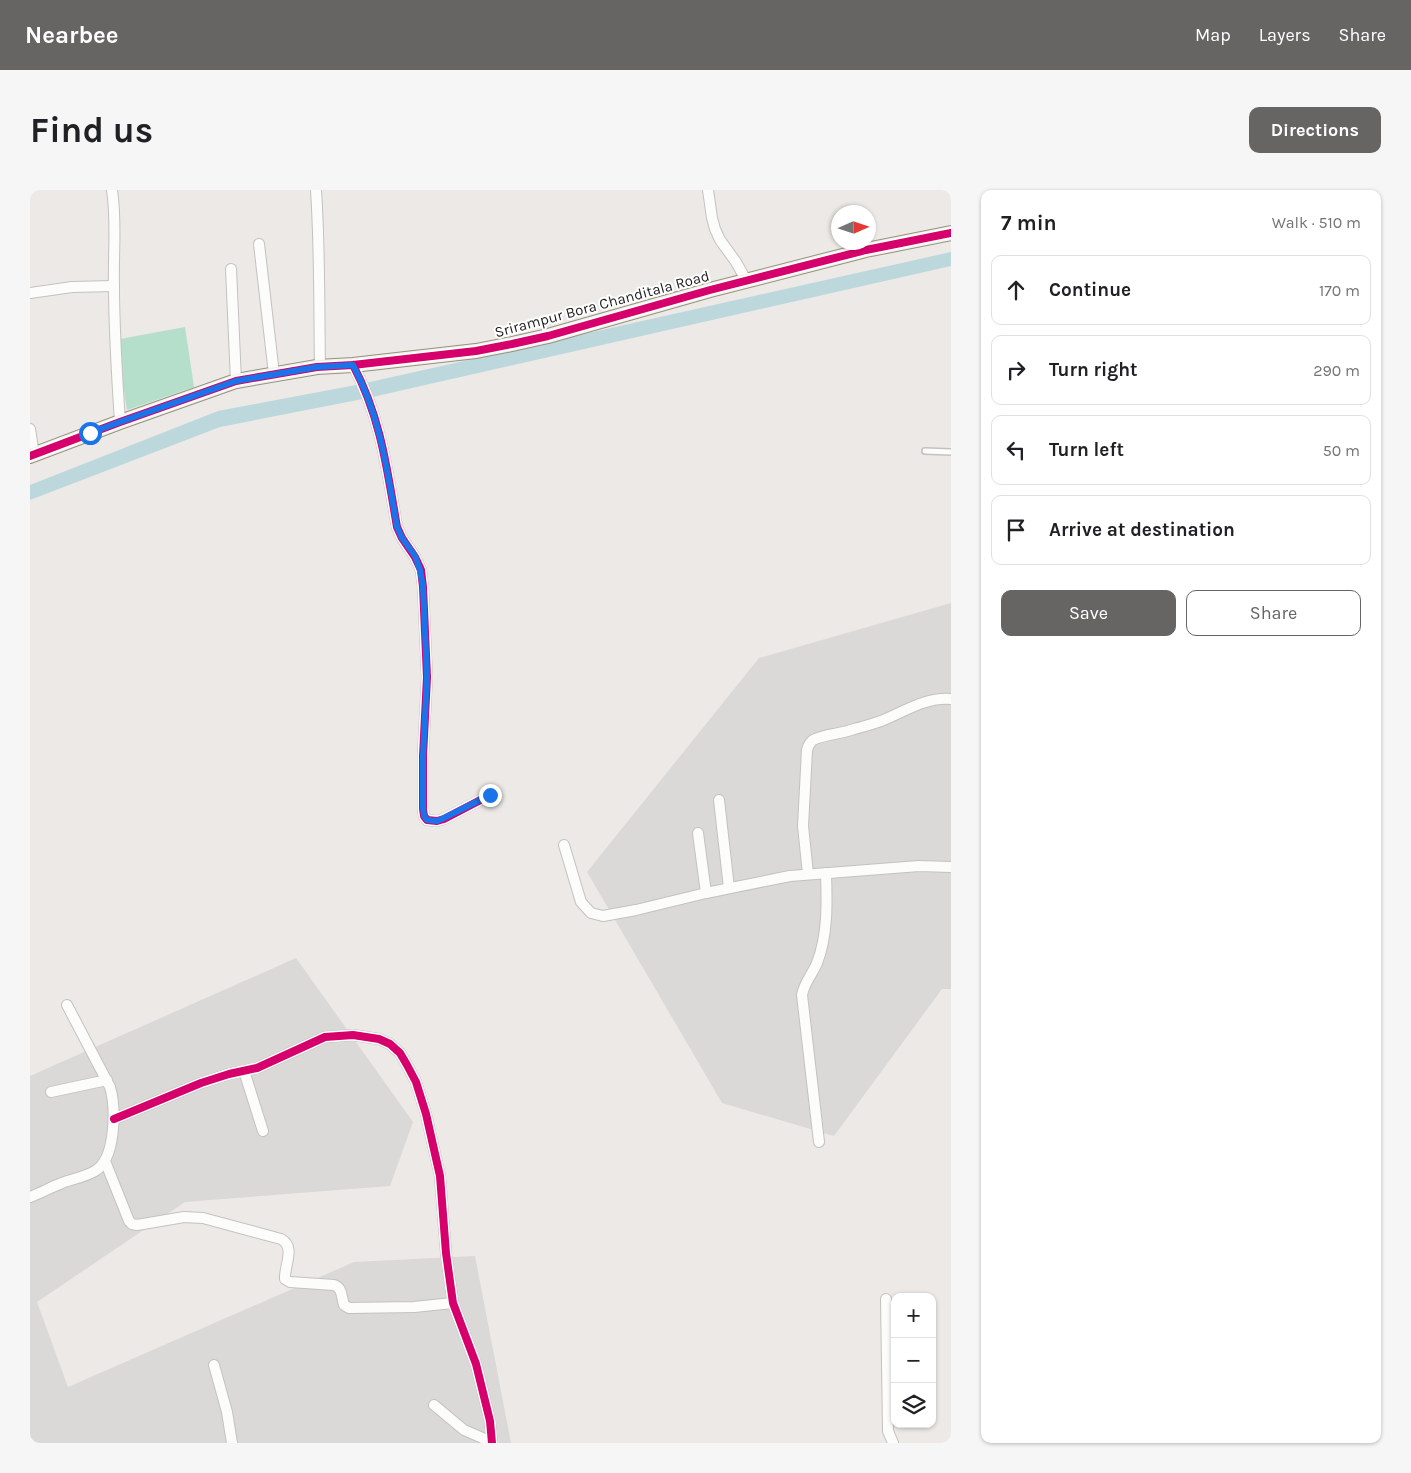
<!DOCTYPE html>
<html lang="en">
<head>
<meta charset="utf-8">
<style>
	body { margin:0; font-family:Karla,sans-serif; background:#f6f6f6; color:#202124 }
	.controls { position:absolute; right:15px; bottom:15px; display:grid; overflow:hidden; border-radius:10px; box-shadow:0 1px 4px #0004 }
	.controls button { width:45px; height:45px; display:grid; place-items:center; padding:0; border:0; border-bottom:1px solid #e0e0e0; background:#fff; color:#202124; font:25px sans-serif }
	.compass { position:absolute; left:801px; top:15px; width:45px; height:45px; border-radius:50%; background:#fff; box-shadow:0 1px 4px #0004; rotate:87deg }
	.stop { position:absolute; width:15px; height:15px; margin:-11px; border:4px solid #1a73e8; border-radius:50%; background:#fff }
	.stop.end { background:#1a73e8; border-color:#fff; box-shadow:0 1px 5px #0008 }
	.list { margin:0; padding:0; list-style:none }
	h2 { display:flex; justify-content:space-between; align-items:center; height:65px; margin:0; padding:0 20px; font-size:21px }
	h2 small { font-size:16px; font-weight:400; color:#757577 }
	.list li { display:grid; grid-template-columns:32px 1fr auto; gap:15px; align-items:center; box-sizing:border-box; height:70px; margin:0 10px 10px; padding:0 10px; border:1px solid #e0e0e0; border-radius:10px }
	.list b { display:block; font-size:19px; white-space:nowrap }
	.list em { font-size:16px; font-style:normal; color:#757577 }
	.actions { display:flex; gap:10px; padding:15px 20px }
	.actions a { flex:1; padding:11px 0; border:1px solid #666564; border-radius:10px; text-align:center; font-size:18px; color:#666564 }
	.actions .main { background:#666564; color:#fff }
	.icon { flex:none; width:28px; height:28px; fill:none; stroke:currentColor; stroke-width:2; stroke-linecap:round; stroke-linejoin:round }
	.map { position:relative; flex:none; width:921px; height:1253px; overflow:hidden; border-radius:10px }
	header { display:flex; align-items:center; gap:30px; box-sizing:border-box; height:70px; padding:0 25px; background:#666564; color:#fff }
	header strong { font-size:24px }
	nav { display:flex; gap:28px; margin-inline-start:auto; font-size:18px }
	.intro { display:flex; align-items:center; justify-content:space-between; box-sizing:border-box; height:120px; padding:0 30px }
	h1 { margin:0; font-size:35px }
	.button { padding:12px 22px; border-radius:10px; background:#666564; color:#fff; font-size:18px; font-weight:700 }
	main { display:flex; gap:30px; padding:0 30px }
	aside { flex:1; background:#fff; border-radius:10px; box-shadow:0 1px 4px #0004 }
	.map>svg:first-child { display:block }
</style>
</head>
<body>
<header>
<strong>Nearbee</strong>
<nav><a>Map</a><a>Layers</a><a>Share</a></nav>
</header>
<div class="intro"><h1>Find us</h1><a class="button">Directions</a></div>
<main>
<div class="map">
<svg width="921" height="1253" viewBox="0 0 921 1253">
	<rect width="100%" height="100%" fill="#ece9e6"/>
	<!-- residential -->
	<g fill="#dbd9d8">
		<path d="M921,413V799H912L804,946L692,913L557,682L729,468Z"/>
		<path d="M266,768L383,932L360,996L155,1012L7,1112L38,1197L324,1072L445,1066L481,1253H0V886Z"/>
	</g>
	<!-- pitch -->
	<path fill="#b5dfca" d="M155,137L164,197L97,220L92,188L90,149Z"/>
	<!-- water -->
	<path fill="#bcd8dc" d="M921,62V76L338,208L190,237L0,310V295L188,221L331,194Z"/>
	<g fill="none" stroke-linecap="round" stroke-linejoin="round">
		<defs>
			<path id="lane" d="M895,261L921,262"/>
			<g id="street">
				<path d="M82,0C87,32 83,64 84,96C84,141 87,187 90,232"/>
				<path d="M286,0C290,59 289,118 290,177"/>
				<path d="M678,0L682,28L685,39L690,50L706,72L716,90"/>
				<path d="M229,54L244,184"/>
				<path d="M201,79L206,191"/>
				<path d="M0,103L42,97L84,96"/>
				<path d="M323,175C351,228 357,279 367,337L372,348L385,367L391,380L393,397L397,487L393,566V619L394,626L397,630L407,631L414,629L460,605"/>
				<path d="M0,239L4,265"/>
				<path d="M689,610L699,698"/>
				<path d="M668,643L676,703"/>
				<path d="M534,655L551,712L561,723L573,726L606,720L676,703L760,686L889,676L921,677"/>
				<path d="M778,684L773,636L777,560C778,556 779,553 783,550C795,544 811,544 824,539C833,537 842,534 851,531C874,522 895,507 921,509"/>
				<path d="M214,881L233,941"/>
				<path d="M21,902L77,890"/>
				<path d="M84,929L171,893L199,884L227,878L295,847L323,845L349,849L360,854L370,863L377,875L386,892L396,924L410,986L416,1063L423,1113L446,1174L460,1231L462,1253"/>
				<path d="M789,952L772,805C774,793 782,785 787,773C798,745 797,712 796,683"/>
				<path d="M75,971L99,1031L102,1034L107,1035L154,1027L173,1028L251,1049C266,1057 254,1076 255,1089L260,1092L304,1095C313,1098 311,1107 314,1115L319,1118L384,1117L423,1113"/>
				<path d="M0,1007C11,1003 21,997 32,993C42,989 55,987 65,981C86,969 86,918 80,897L37,815"/>
				<path d="M856,1109L858,1241L863,1253"/>
				<path d="M184,1175L197,1222L202,1253"/>
				<path d="M404,1215L434,1240L462,1252"/>
			</g>
			<path id="secondary" d="M0,266L90,232L206,191L287,177L323,175L446,161L482,154L518,146L680,100L836,60L921,43"/>
		</defs>
		<!-- lane casing -->
		<use href="#lane" stroke="#c3c2c1" stroke-width="8"/>
		<!-- street casing -->
		<use href="#street" stroke="#c3c2c1" stroke-width="12"/>
		<!-- secondary casing -->
		<use href="#secondary" stroke="#949380" stroke-width="16"/>
		<!-- lane -->
		<use href="#lane" stroke="#fcfcfb" stroke-width="5"/>
		<!-- street -->
		<use href="#street" stroke="#fcfcfb" stroke-width="10"/>
		<!-- secondary -->
		<use href="#secondary" stroke="#f3f2ea" stroke-width="14"/>
		<defs>
			<g id="cycleway">
				<path d="M323,175C351,228 357,279 367,337L372,348L385,367L391,380L393,397L397,487L393,566V619L394,626L397,630L407,631L414,629L460,605"/>
				<path d="M0,266L90,232L206,191L287,177L323,175L446,161L482,154L518,146L680,100L836,60L921,43"/>
				<path d="M84,929L171,893L199,884L227,878L295,847L323,845L349,849L360,854L370,863L377,875L386,892L396,924L410,986L416,1063L423,1113L446,1174L460,1231L462,1253"/>
			</g>
		</defs>
		<!-- cycleway casing -->
		<use href="#cycleway" stroke="#fff" stroke-width="11"/>
		<!-- cycleway -->
		<use href="#cycleway" stroke="#d6006c" stroke-width="8"/>
	</g>
	<g fill="none" stroke-linecap="round" stroke-linejoin="round">
		<!-- route -->
		<path stroke="#1a73e8" stroke-width="6" d="M60,243L90,232L206,191L287,177L323,175C351,228 357,280 367,337L372,348L385,366L390,380L393,397L397,486L393,566V618L394,626L397,630L407,631L414,628L460,605"/>
	</g>
	<g text-anchor="middle" dominant-baseline="central" stroke-width="4" stroke-linejoin="round" paint-order="stroke">
		<!-- street labels -->
		<g font-size="15" fill="#1e1e1e" stroke="#fff">
			<text transform="translate(572 114) rotate(-15)">Srirampur Bora Chanditala Road</text>
		</g>
	</g>
</svg>
<div class="controls">
<button>+</button>
<button>−</button>
<button><svg class="icon" aria-label="layers" viewBox="0 0 24 24"><path d="M12 4l9 5-9 5-9-5zM3 14l9 5 9-5"/></svg></button>
</div>
<svg class="compass" viewBox="-18 -18 36 36"><path d="M0-13l5 13h-10z" fill="#e53935"/><path d="M0 13l5-13h-10z" fill="#757577"/></svg>
<div class="stop" style="left:60px;top:243px"></div>
<div class="stop end" style="left:460px;top:605px"></div>
</div>
<aside>
<h2>7 min<small>Walk · 510 m</small></h2>
<ul class="list">
<li><svg class="icon" aria-label="ahead" viewBox="0 0 24 24"><path d="M12 20V5M6 11l6-6 6 6"/></svg><div><b>Continue</b></div><em>170 m</em></li>
<li><svg class="icon" aria-label="right" viewBox="0 0 24 24"><path d="M7 20v-9h11M14 6l5 5-5 5"/></svg><div><b>Turn right</b></div><em>290 m</em></li>
<li><svg class="icon" aria-label="left" viewBox="0 0 24 24"><path d="M17 20v-9H6M10 6l-5 5 5 5"/></svg><div><b>Turn left</b></div><em>50 m</em></li>
<li><svg class="icon" aria-label="arrive" viewBox="0 0 24 24"><path d="M6 21V4h12l-3 4 3 4H6"/></svg><div><b>Arrive at destination</b></div></li>
</ul>
<div class="actions"><a class="main">Save</a><a>Share</a></div>
</aside>
</main>
</body>
</html>
